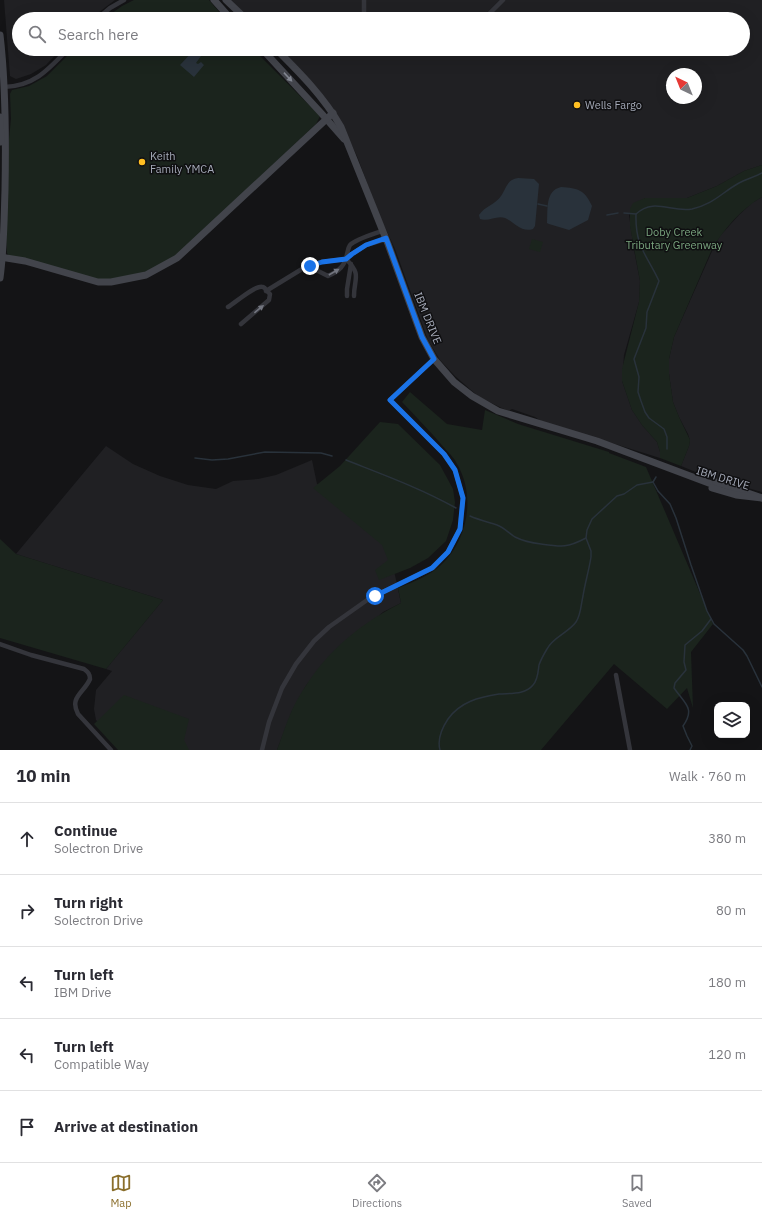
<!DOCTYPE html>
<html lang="en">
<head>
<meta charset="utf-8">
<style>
	body { margin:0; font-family:"IBM Plex Sans",sans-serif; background:#f7f7f7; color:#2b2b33 }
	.controls { position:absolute; right:12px; bottom:12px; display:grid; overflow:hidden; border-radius:8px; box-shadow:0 4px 16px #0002 }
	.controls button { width:36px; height:36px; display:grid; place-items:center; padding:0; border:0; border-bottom:1px solid #e1e1e2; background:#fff; color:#2b2b33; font:20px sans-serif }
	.compass { position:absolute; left:666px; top:68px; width:36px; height:36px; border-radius:50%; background:#fff; box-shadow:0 4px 16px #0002; rotate:317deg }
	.stop { position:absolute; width:12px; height:12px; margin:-9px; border:3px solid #1a73e8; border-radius:50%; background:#fff }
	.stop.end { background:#1a73e8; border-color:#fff; box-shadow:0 1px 4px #0008 }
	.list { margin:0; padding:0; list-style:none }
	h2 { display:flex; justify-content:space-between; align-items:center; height:52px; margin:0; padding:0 16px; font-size:17px }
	h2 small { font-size:13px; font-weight:400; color:#7c7c81 }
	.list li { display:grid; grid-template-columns:26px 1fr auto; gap:12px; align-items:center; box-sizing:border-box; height:72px; padding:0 16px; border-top:1px solid #e1e1e2 }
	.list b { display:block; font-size:15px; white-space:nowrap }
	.list p { margin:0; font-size:13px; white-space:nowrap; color:#7c7c81 }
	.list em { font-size:13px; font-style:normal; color:#7c7c81 }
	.icon { flex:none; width:22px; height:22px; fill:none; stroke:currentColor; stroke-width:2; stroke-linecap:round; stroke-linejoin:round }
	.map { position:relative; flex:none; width:762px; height:750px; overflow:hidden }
	.search { position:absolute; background:#fff; box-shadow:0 4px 16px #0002; left:12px; right:12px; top:12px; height:44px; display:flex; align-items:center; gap:10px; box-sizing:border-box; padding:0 14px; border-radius:22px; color:#7c7c81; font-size:15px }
	.sheet { height:412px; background:#fff }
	nav { display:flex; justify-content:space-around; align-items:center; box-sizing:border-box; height:56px; border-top:1px solid #e1e1e2; background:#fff; font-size:11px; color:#7c7c81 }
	nav a { display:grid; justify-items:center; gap:2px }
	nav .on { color:#8a6e2b }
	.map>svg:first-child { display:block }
</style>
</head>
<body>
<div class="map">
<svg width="762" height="750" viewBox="0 0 762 750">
	<rect width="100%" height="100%" fill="#141416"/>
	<!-- built -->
	<g fill="#202023" fill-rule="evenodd">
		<path d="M4,0H115L90,19H19V49H61L46,65L31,74L16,79L10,76Z"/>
		<path d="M231,0H762V165L744,171L717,186L687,198H645L629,215L634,250L640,281L639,302L624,355L622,381L632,410L642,425L657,442L660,452V458L541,421L535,417L512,409L508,411L479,397L455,376L440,360L428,340L395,249L380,217L357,156L343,127L281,49H743V19H250ZM672,74H696V98H672Z"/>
		<path d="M762,197V492L708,477L681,466L689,446L690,440L688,434L679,417L673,402L669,374V359L674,337L713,249L720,236L739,215L752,203Z"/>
		<path d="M106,446L133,464L160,476L188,485L216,489L233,481L258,479L276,475L312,460L317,484L388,543L401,603L383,612L307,684L292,711L277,750H127L96,720L94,709L96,690L112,671L106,669L163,600L16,554Z"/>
	</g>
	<!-- green -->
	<g fill="#1b241d">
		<path d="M134,0H209L225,19H104L122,6Z"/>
		<path d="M74,49H253L320,116L316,124L177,255L155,269L119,280L96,279L10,257L7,253L6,232L9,139L11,119L10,94L12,90L29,86L47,76Z"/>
		<path d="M762,165V197C741,209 724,229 712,249L674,337L669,359V374L673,402L679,417L690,440L689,446L681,466L660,458V452L657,442L642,425L632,410L622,381V369L639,302L640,281L630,226V209L633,203L645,198H687L717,186L744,171Z"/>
		<path d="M532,239L543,242L540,252L529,249Z"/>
		<path d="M410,392L447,424L482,430L485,410L518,424L609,452V453L646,467L713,624L691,652L693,708L687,688L667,709L614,664L541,750H277C282,737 286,723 292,710C317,660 352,628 401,603L398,588C413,582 429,576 441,565C468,540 476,496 457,464C455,459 450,454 446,450C432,433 417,418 402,402Z"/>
		<path d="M380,422L398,424L440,465L453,489L455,502L453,520L446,541L428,558L410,568L379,580L375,570L388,560L382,545L313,488L340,466Z"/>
		<path d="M0,539L16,554L163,600L106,669L0,638Z"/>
		<path d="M124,695L189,719L184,740L189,750H118L94,724Z"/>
	</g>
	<!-- water -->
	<g fill="#29323b">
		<path d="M194,50L201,56L196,63L198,64L201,62L204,65L194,77L180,65Z"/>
		<path d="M518,178L534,179L539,184L535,226L533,229C521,233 514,222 505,218C497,215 488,222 480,219L479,215C485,206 496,204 501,196C506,189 507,179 518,178Z"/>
		<path d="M561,187C578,188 585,190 592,206L588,220L569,230L549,224L547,223C548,209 545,191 561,187Z"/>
	</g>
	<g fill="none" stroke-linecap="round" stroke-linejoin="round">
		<!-- stream -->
		<g stroke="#29323b" stroke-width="1.5">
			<path d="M538,204L547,206"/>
			<path d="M624,213L636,214"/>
			<path d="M607,215L618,213"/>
			<path d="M667,449V437L664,429L649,418L645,412L641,401L638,392L639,377L634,359L646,328L647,312L659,281C647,255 635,247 636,214C654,197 672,213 692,209C714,204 721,193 739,183C746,179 755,177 762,173"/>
			<path d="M195,458L212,460L228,459L265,452L321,453L332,456"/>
			<path d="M346,460C384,475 420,488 456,508"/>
			<path d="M653,482L658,491L670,504L676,518L691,565L707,611L714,624L743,650L747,656L762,687"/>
			<path d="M653,482L656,477"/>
			<path d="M470,516C479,520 488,522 497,525C503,527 509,533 515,537C523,541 532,543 541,544C562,547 567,548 586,538"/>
			<path d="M440,750C437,739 442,728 448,719C460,702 479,697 499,694C510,693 525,695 533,685C538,680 538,672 539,665C541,659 544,654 547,649C553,637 568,633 576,622C581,615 581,604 583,596C585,583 589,570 591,557V551L586,538L587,530L592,519L617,496L624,494L637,485L653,482"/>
			<path d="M690,750L692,746L687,736L683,726C696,708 684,703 674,688L675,683L686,670L684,662L685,645L702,631L711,619"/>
		</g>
		<!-- street -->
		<g stroke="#34353b" stroke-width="4.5">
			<path d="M97,19L110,8L124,0"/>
			<path d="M364,19V0"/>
			<path d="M484,19L503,0"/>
			<path d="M4,87C34,86 48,70 68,49"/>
			<path d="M346,259C362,275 354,278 354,296"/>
			<path d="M306,267L314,269L328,276C339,271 345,266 347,254C348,251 348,248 350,245C356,239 374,234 382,231"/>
			<path d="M266,291L302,269L321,262L346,259L352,254L366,245L386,239"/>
			<path d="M347,296V289L351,264"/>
			<path d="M228,307C235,303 256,284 263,287C266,288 267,292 270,294L269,300L241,324"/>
			<path d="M0,644L31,655L84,669C88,672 90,674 90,679C84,693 69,697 78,714L111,750"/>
			<path d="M616,675L630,750"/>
			<path d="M262,750L269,722L282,688L296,664L314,641L329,627L370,598L433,568L448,552L460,529L463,498L455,470L444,454L390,400L434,359"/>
		</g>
		<!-- secondary -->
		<g stroke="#42444b" stroke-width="7">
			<path d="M214,0L231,19"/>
			<path d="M226,0L246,19"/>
			<path d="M0,35C6,86 6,138 5,190C4,220 4,249 0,278"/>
			<path d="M262,49L322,114L344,139"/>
			<path d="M276,49C300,73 324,97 341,127L388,244L422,337L434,359L454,382L472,396L498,411L597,441L714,485L718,486L720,484"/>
			<path d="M0,117L1,142"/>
			<path d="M0,257L25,261L98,282H111L146,275L177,258L333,113"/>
			<path d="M716,482L762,498"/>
			<path d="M712,488L736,495L762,498"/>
		</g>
	</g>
	<!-- one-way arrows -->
	<defs><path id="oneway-solid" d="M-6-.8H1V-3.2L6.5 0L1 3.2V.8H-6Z"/></defs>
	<use fill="#828691" href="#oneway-solid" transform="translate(288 77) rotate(47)"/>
	<g fill="#72757f">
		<use href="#oneway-solid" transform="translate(334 272) rotate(-30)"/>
		<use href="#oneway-solid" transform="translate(259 309) rotate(-39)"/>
	</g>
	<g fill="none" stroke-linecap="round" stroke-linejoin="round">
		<!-- route -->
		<path stroke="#1a73e8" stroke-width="5" d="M310,266L322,262L346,259L352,254L366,245L386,238L422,337L434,359L390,400L444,454L455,470L463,498L460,529L448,552L432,568L375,596"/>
	</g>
	<!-- markers -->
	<g fill="#ffbf22" stroke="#0f0f11" stroke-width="1.5">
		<circle cx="577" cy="105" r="4"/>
		<circle cx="142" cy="162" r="4"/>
	</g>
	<g text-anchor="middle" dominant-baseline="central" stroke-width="3" stroke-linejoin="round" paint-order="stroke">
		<!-- poi labels -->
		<g font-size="11" fill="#a4a9b7" stroke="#0f0f11" text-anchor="start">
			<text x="585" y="105">Wells Fargo</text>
			<text x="150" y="156">Keith<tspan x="150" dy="13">Family YMCA</tspan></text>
		</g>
		<!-- park labels -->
		<g font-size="11" fill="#79a47e" stroke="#0f0f11">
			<text x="674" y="232">Doby Creek<tspan x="674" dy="13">Tributary Greenway</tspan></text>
		</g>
		<!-- street labels -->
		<g font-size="11" fill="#a4a9b7" stroke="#0f0f11">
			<text transform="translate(428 318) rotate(68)">IBM DRIVE</text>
			<text transform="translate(723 478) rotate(17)">IBM DRIVE</text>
		</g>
	</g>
</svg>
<div class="controls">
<button><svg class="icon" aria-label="layers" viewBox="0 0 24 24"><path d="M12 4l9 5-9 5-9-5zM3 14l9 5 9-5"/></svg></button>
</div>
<svg class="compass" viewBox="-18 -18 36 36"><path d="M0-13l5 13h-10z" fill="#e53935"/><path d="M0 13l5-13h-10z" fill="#7c7c81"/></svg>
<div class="stop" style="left:375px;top:596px"></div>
<div class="stop end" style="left:310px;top:266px"></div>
<div class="search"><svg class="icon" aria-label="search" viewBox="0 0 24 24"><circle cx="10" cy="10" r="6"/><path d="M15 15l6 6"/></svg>Search here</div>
</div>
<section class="sheet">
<h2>10 min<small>Walk · 760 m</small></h2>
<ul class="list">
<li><svg class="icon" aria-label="ahead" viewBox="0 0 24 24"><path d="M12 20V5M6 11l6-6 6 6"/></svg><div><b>Continue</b><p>Solectron Drive</p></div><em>380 m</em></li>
<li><svg class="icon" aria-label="right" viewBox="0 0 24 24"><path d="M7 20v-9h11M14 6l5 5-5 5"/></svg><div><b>Turn right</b><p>Solectron Drive</p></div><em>80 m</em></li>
<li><svg class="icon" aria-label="left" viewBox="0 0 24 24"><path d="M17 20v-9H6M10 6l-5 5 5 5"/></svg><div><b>Turn left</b><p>IBM Drive</p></div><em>180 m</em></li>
<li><svg class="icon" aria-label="left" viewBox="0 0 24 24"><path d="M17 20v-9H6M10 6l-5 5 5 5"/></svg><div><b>Turn left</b><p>Compatible Way</p></div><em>120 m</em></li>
<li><svg class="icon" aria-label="arrive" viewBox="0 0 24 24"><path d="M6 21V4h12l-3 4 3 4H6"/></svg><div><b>Arrive at destination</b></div></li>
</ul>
</section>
<nav>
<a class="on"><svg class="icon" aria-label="map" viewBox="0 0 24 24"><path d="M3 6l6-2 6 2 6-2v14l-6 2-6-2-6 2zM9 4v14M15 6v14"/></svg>Map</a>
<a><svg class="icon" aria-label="directions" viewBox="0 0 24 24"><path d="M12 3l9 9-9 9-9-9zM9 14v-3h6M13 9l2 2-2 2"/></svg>Directions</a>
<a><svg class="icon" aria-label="saved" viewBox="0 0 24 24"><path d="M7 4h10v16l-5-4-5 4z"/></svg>Saved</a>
</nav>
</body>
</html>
